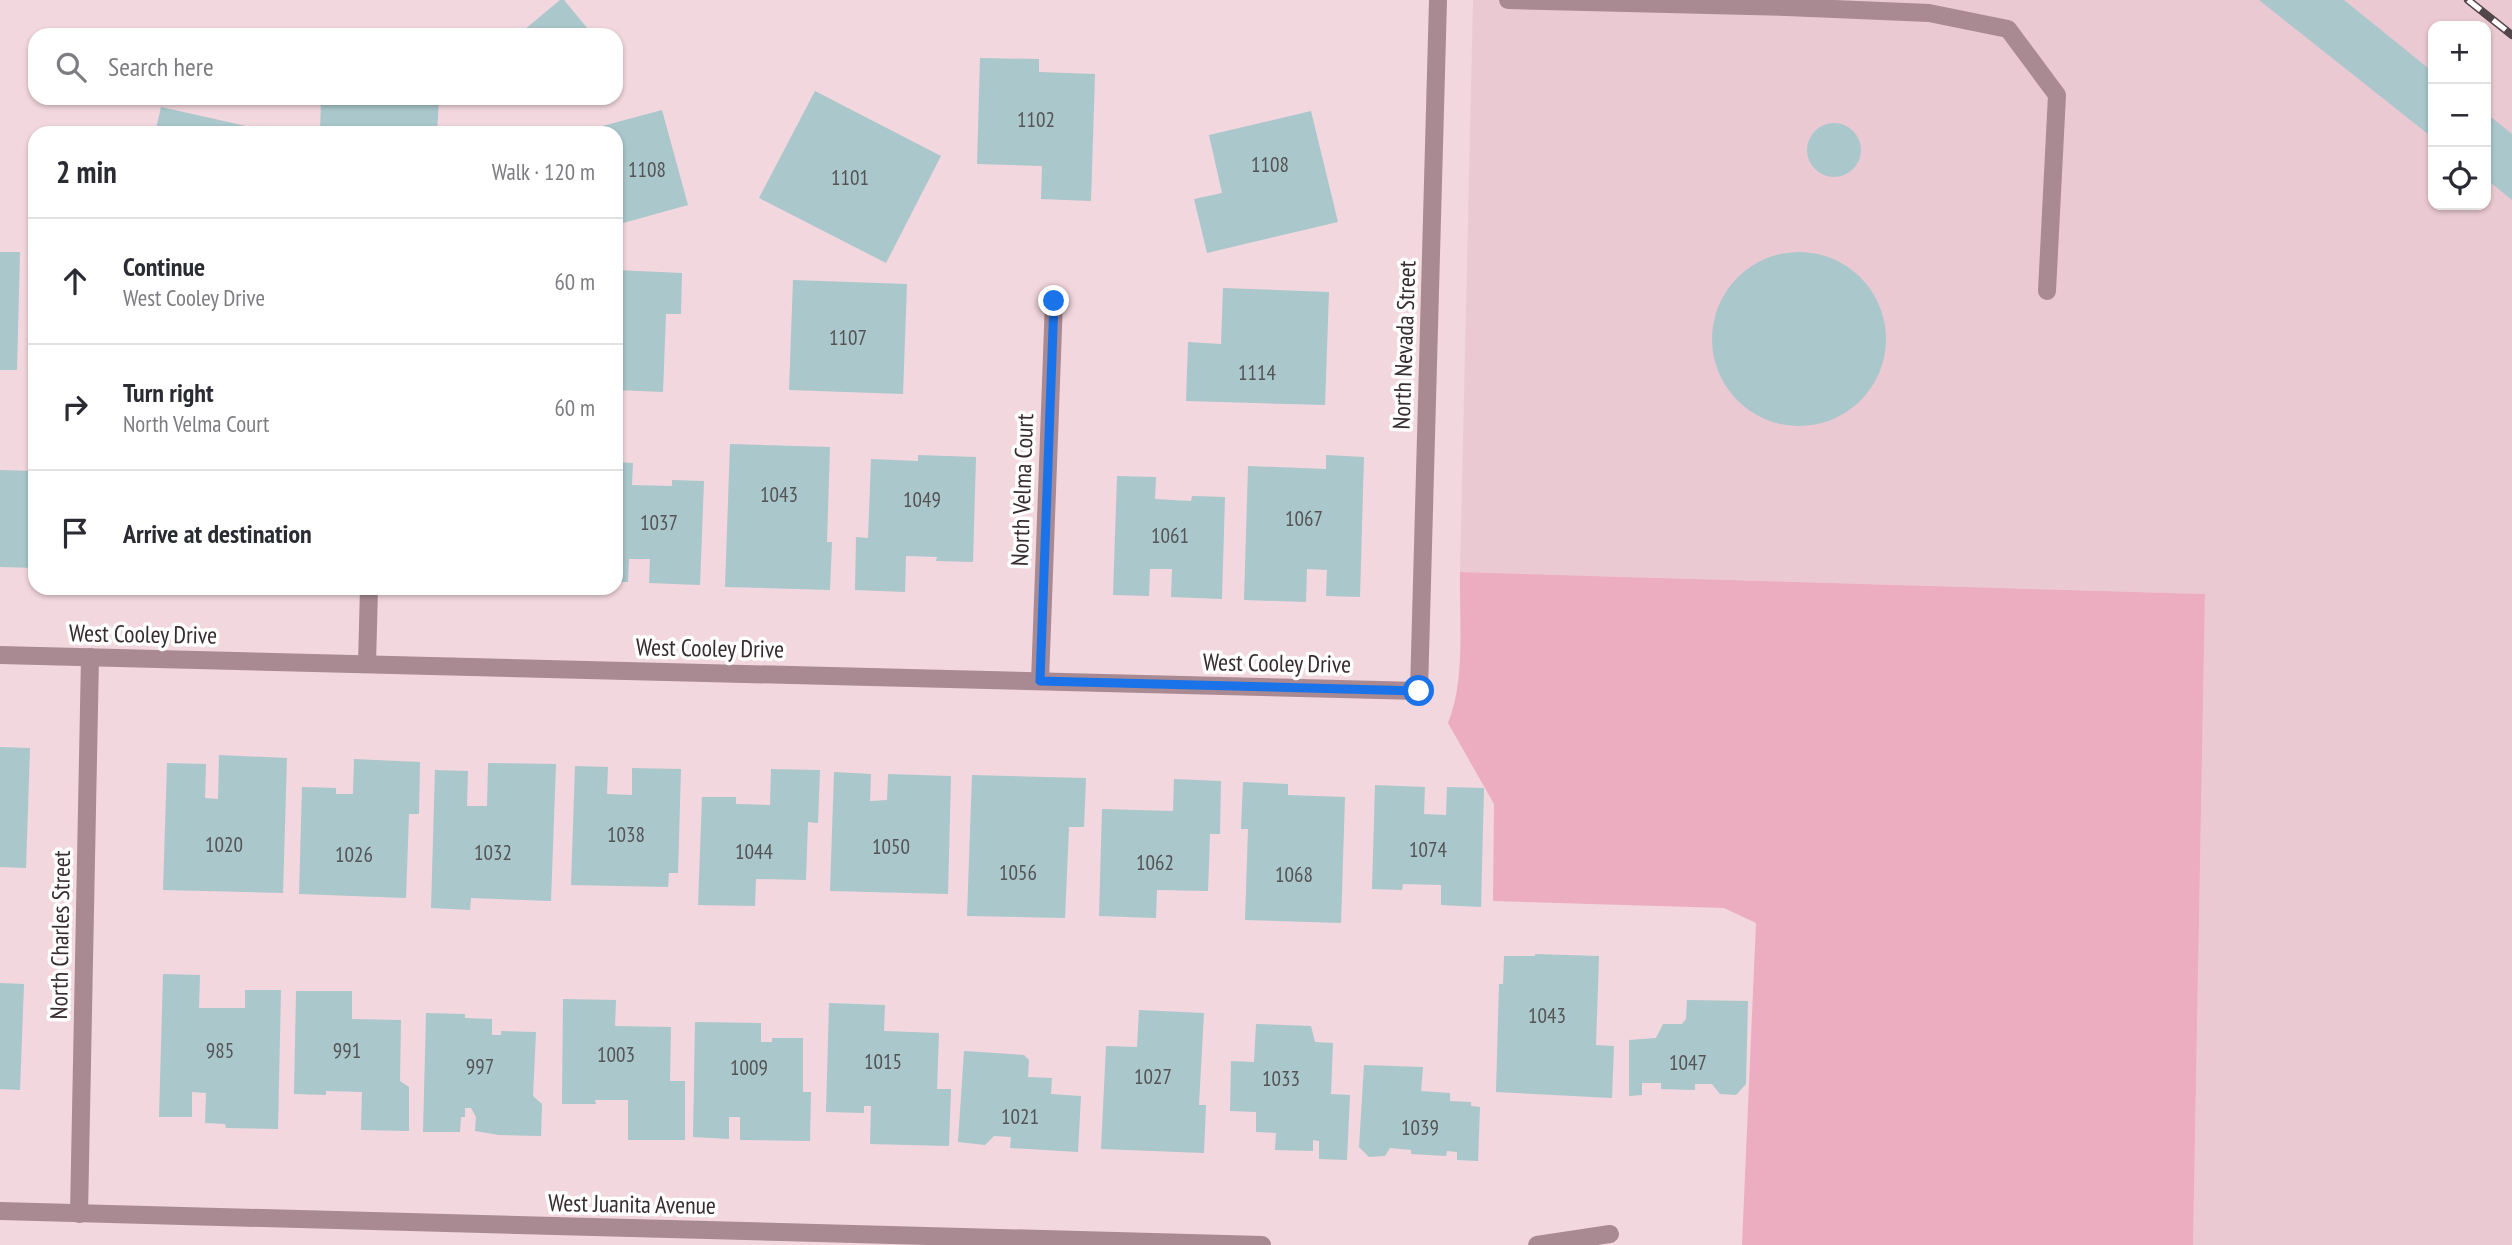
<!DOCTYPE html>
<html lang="en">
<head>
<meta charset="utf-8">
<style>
	body { margin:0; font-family:"PT Sans Narrow",sans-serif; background:#f7f7f7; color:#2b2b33 }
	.controls { position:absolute; right:21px; top:21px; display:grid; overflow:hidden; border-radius:14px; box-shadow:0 2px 5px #0004 }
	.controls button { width:63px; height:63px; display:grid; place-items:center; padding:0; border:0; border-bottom:2px solid #e1e1e2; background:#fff; color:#2b2b33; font:35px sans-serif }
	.stop { position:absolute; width:21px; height:21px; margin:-16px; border:5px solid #1a73e8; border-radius:50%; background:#fff }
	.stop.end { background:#1a73e8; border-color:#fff; box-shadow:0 2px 7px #0008 }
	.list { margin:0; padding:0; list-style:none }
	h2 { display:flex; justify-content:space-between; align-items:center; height:91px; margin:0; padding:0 28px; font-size:30px }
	h2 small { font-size:23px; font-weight:400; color:#7c7c81 }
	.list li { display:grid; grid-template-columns:46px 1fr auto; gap:21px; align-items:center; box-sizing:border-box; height:126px; padding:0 28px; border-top:2px solid #e1e1e2 }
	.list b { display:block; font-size:26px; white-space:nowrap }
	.list p { margin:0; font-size:23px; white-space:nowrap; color:#7c7c81 }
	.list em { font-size:23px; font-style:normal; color:#7c7c81 }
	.icon { flex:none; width:38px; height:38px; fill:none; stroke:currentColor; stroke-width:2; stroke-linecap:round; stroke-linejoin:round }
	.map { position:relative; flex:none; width:2512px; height:1245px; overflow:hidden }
	.search { position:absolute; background:#fff; box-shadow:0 2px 5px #0004; left:28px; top:28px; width:595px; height:77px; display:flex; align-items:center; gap:18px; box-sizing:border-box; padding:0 24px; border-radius:21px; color:#7c7c81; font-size:26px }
	.panel { position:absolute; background:#fff; box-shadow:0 2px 5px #0004; left:28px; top:126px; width:595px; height:469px; border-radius:21px }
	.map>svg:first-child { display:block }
</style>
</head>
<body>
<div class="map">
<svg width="2512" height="1245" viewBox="0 0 2512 1245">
	<rect width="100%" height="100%" fill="#f2d7de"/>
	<!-- built -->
	<path fill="#ebc9d3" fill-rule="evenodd" d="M1473,0H2512V1245H2193L2205,594L1460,572ZM2433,26H2486V205H2433Z"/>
	<!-- green -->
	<path fill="#ebadbf" d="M1460,572L2205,594L2193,1245H1742L1756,923L1724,908L1493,901L1494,804L1448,723C1466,679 1459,619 1460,572Z"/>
	<!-- building -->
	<g fill="#aac7cb">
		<path d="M560,0H564L593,35H518Z"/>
		<path d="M2259,0H2344L2433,72V138Z"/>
		<path d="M980,58L1039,59V72L1095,74L1091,201L1041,199L1042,166L977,164Z"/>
		<path d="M815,91L941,156L886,263L759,198Z"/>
		<path d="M321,98H439L437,133H320Z"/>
		<path d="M161,107L273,132V133H155Z"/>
		<path d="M662,110L688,205L616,225V133L580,132Z"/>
		<path d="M1311,111L1338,222L1207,253L1194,199L1222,193L1209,135Z"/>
		<path d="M2486,113L2512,134V200L2486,179Z"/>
		<circle cx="1834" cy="150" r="27"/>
		<circle cx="1799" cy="339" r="87"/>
		<path d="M0,252H20L17,370H0Z"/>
		<path d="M616,270L682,273L681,314H666L663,392L616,390Z"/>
		<path d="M793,280L907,284L903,394L789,390Z"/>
		<path d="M1223,288L1329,292L1325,405L1186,401L1188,342L1221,344Z"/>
		<path d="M730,444L830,447L827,542H832L830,590L725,587Z"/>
		<path d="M918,455L976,457L973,562L936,561L937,557L906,556L905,592L855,590L856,537L868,538L871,459L918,461Z"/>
		<path d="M1326,455L1364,457L1360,597L1326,596L1327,570L1307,569L1306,602L1244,600L1248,466L1326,469Z"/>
		<path d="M616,462L633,463L632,485L672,486V480L704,481L700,585L649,583L650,559H629L628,582H616Z"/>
		<path d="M0,470L35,471V568L0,567Z"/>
		<path d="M1117,476L1156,477L1155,499L1191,501L1192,496L1225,497L1222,599L1171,597L1172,569H1150L1149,596L1113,595Z"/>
		<path d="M0,747L30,748L26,868L0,867Z"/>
		<path d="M219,755L287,758L283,893L163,890L167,763L206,764L205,798L218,799Z"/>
		<path d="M354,759L420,762L419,814H409L406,898L299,894L302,787L336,788V794H353Z"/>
		<path d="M488,763L556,764L551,901L471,898L470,910L431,908L435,770L468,771L467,806H487Z"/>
		<path d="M575,766L608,767L607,794L632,795V768L681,769L678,873H669L668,887L571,885Z"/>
		<path d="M771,769L820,770L818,823L808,822L806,880L756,879L755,906L698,905L702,797H736V804L770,805Z"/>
		<path d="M834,772L871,774L870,801L887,800L888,774L951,776L948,894L830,891Z"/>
		<path d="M972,775L1086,778L1084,827H1069L1065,918L967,916Z"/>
		<path d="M1174,779L1221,781L1220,834H1210L1208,891L1157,890L1156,918L1099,916L1102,809L1173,811Z"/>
		<path d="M1243,782L1288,784V795L1345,797L1341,923L1245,920L1248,829H1241Z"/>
		<path d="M1375,785L1425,787L1424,814L1446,815L1447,787L1484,788L1481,907L1441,905V885L1403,884L1402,890L1372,889Z"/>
		<path d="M1535,954L1599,956L1596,1045L1614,1046L1612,1098L1496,1092L1499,984H1503L1504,956H1535Z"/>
		<path d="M163,974L200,975L199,1008H245V990H281L278,1129L226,1128L225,1124L205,1123L206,1093L192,1092V1117H159Z"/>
		<path d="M0,983L24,984L20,1090L0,1089Z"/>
		<path d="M296,991H352V1019L401,1020L400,1081L409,1087V1131L361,1130L362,1092L326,1091V1095L294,1094Z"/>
		<path d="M563,999L616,1000L615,1026L671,1027L670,1081H685V1140H628V1100H595L596,1104H562Z"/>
		<path d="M1687,1000L1748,1001L1746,1084L1736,1095L1720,1094L1712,1084H1695V1090L1661,1089V1083H1642V1095L1629,1096V1040L1656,1038L1663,1024H1682L1686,1019Z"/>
		<path d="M829,1003L885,1005L884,1031L939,1033L937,1089H951L949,1146L870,1144L871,1106H864V1113L826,1112Z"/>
		<path d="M1139,1010L1204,1013L1199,1105H1206L1204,1153L1101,1149L1106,1046L1137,1047Z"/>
		<path d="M426,1013L465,1014V1018L492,1019V1035H501V1031L536,1032L533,1096L542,1104L541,1136L499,1135L475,1131L476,1117L471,1108H465V1117H461L460,1132H423Z"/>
		<path d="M695,1022L761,1023V1042H772V1038H803V1092H811L810,1141L740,1140V1117H729V1139L693,1137Z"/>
		<path d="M1256,1024L1311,1026L1315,1042L1333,1043L1331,1094L1350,1095L1347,1160L1319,1159V1141L1313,1140V1151L1275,1150L1276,1133L1256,1132V1112L1230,1111L1231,1061L1254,1062Z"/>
		<path d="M964,1051L1024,1055L1029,1060L1028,1077L1052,1078L1051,1094L1081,1096L1078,1152L1010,1148L1011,1137L994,1136L985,1145L958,1142Z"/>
		<path d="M1364,1065L1423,1067L1421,1091L1450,1093V1101L1471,1102V1106L1480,1107L1478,1161L1457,1160V1152L1447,1151L1446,1156L1411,1154V1150L1390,1148L1385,1156L1369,1157L1359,1147Z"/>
	</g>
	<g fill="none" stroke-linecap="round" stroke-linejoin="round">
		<!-- lane -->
		<path stroke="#a98992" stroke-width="18" d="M1508,0L1786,7L1929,13L2008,29L2057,95L2047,291"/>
		<!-- street -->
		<g stroke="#a98992" stroke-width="18">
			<path d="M0,655L1419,691L1438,0"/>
			<path d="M367,664L369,588"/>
			<path d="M1040,681L1054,301"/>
			<path d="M0,1211L1262,1245"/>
			<path d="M79,1214L90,657"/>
			<path d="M1537,1245L1610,1234"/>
		</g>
		<defs>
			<path id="rail" d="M2468,0L2512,35"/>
		</defs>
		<!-- rail casing -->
		<use href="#rail" stroke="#53464a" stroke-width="8"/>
		<!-- rail -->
		<use href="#rail" stroke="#fff" stroke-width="5" stroke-dasharray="16" stroke-linecap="butt"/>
	</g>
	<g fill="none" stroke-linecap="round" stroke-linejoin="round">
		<!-- route -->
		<path stroke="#1a73e8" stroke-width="9" d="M1054,301L1040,681L1419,691"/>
	</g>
	<g text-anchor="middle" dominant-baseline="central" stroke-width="7" stroke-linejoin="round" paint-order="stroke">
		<!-- number labels -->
		<g font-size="21" fill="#545356">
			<text x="1036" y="119">1102</text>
			<text x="1270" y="164">1108</text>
			<text x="647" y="169">1108</text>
			<text x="850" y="177">1101</text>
			<text x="848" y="337">1107</text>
			<text x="1257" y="372">1114</text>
			<text x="779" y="494">1043</text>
			<text x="922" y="499">1049</text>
			<text x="1304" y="518">1067</text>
			<text x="659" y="522">1037</text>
			<text x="1170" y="535">1061</text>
			<text x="626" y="834">1038</text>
			<text x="224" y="844">1020</text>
			<text x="891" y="846">1050</text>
			<text x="1428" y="849">1074</text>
			<text x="754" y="851">1044</text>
			<text x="493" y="852">1032</text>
			<text x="354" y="854">1026</text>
			<text x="1155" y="862">1062</text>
			<text x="1018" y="872">1056</text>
			<text x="1294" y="874">1068</text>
			<text x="1547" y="1015">1043</text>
			<text x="220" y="1050">985</text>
			<text x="347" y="1050">991</text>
			<text x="616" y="1054">1003</text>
			<text x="883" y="1061">1015</text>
			<text x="1688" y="1062">1047</text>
			<text x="480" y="1066">997</text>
			<text x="749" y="1067">1009</text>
			<text x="1153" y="1076">1027</text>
			<text x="1281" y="1078">1033</text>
			<text x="1020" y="1116">1021</text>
			<text x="1420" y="1127">1039</text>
		</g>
		<!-- street labels -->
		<g font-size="24" fill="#372c2f" stroke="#fff">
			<text transform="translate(1404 345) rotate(-88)">North Nevada Street</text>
			<text transform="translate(1022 490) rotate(-88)">North Velma Court</text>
			<text transform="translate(143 634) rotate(1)">West Cooley Drive</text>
			<text transform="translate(710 648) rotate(1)">West Cooley Drive</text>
			<text transform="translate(1277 663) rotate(1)">West Cooley Drive</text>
			<text transform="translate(60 935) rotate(-89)">North Charles Street</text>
			<text transform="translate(632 1204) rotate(1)">West Juanita Avenue</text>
		</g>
	</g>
</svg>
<div class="controls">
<button>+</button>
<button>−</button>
<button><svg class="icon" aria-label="locate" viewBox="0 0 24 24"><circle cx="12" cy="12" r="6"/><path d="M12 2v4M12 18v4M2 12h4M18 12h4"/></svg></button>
</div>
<div class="stop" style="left:1419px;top:691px"></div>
<div class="stop end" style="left:1054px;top:301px"></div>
<div class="search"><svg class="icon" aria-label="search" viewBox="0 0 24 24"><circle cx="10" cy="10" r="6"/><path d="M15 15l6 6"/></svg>Search here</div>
<section class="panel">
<h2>2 min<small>Walk · 120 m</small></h2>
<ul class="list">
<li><svg class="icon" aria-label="ahead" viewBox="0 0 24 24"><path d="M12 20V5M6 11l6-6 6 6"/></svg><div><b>Continue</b><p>West Cooley Drive</p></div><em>60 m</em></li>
<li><svg class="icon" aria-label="right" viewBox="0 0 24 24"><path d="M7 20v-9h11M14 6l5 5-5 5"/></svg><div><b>Turn right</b><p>North Velma Court</p></div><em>60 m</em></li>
<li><svg class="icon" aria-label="arrive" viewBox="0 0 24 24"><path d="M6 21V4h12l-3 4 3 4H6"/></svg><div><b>Arrive at destination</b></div></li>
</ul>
</section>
</div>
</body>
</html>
